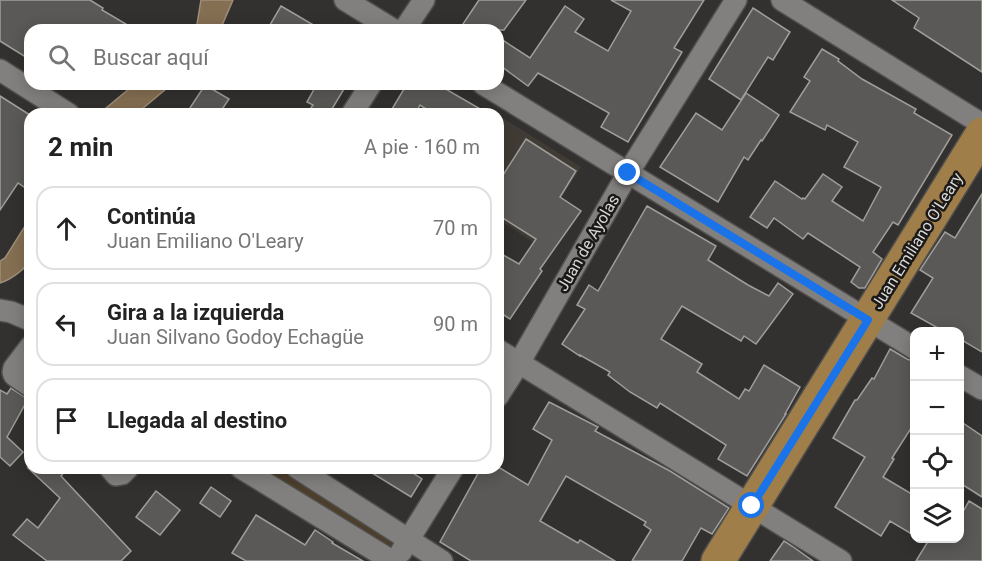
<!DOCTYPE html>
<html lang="es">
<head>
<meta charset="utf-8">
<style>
	body { margin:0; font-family:Roboto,sans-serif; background:#f2f2f2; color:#222 }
	.controls { position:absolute; right:18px; bottom:18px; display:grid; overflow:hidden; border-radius:12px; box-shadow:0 3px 15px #0003 }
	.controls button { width:54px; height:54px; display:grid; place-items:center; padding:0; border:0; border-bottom:2px solid #e0e0e0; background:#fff; color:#222; font:30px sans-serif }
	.stop { position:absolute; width:18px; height:18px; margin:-14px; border:4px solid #1a73e8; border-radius:50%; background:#fff }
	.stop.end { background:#1a73e8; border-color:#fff; box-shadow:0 2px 6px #0008 }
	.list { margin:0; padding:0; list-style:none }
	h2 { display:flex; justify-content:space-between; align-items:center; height:78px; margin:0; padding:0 24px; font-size:26px }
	h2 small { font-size:20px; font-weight:400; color:#767676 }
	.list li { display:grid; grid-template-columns:39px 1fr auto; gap:18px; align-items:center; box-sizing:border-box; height:84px; margin:0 12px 12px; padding:0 12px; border:2px solid #e0e0e0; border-radius:18px }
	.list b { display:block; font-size:22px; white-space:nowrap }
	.list p { margin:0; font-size:20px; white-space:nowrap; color:#767676 }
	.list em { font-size:20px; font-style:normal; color:#767676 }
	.icon { flex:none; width:33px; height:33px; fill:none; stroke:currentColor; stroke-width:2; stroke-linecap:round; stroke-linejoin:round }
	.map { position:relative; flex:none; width:982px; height:561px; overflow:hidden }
	.search { position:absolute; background:#fff; box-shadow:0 3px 15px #0003; left:24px; top:24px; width:480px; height:66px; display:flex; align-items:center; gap:15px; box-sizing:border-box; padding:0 21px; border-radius:18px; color:#767676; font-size:22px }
	.panel { position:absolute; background:#fff; box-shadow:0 3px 15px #0003; left:24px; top:108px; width:480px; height:366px; border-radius:18px }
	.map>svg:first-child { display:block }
</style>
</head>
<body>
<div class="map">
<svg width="982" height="561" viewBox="0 0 982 561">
	<rect width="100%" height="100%" fill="#33312f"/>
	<!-- built -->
	<path fill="#403b34" d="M498,115L581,167L533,242L498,219Z"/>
	<!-- green -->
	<path fill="#4c3e2b" d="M262,468H276L390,540L392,542L391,546H386Z"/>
	<!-- water -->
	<g fill="#856f52" stroke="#9e8f7a" stroke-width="1.5">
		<path d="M201,0H233L220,30H191L197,24Z"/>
		<path d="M135,84H172L136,114H106L100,113Z"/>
		<path d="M30,218C30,229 32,248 30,258C28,268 10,280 0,283V261L5,258Z"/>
	</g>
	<!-- building -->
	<g fill="#5a5957" stroke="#9f9e9b" stroke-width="1.5">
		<path d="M0,0H90L103,8L102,10L136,30H30V47L24,56L0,41Z"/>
		<path d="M479,0H526L504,30H459Z"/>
		<path d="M611,0H704L674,48L682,52L628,142L601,127L609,113L538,73L528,86L498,64V37L530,58L565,6L584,19L575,32L608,51L631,11Z"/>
		<path d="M892,0H982V72L914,28L919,18Z"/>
		<path d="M281,6L322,30H267Z"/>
		<path d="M753,8L790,32L773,60L768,57L741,100L709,79Z"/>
		<path d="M822,49L839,59L838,61L862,79L916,109L914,113L952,135L898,225L893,222L873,252L882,259L865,288H859L851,282L860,267L808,233L803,239L774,218L767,228L750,217L775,181L802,199L803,198L805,199L823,174L842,187L832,201L863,221L881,187L844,167L858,142L827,125L825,130L790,112L810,81L804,77Z"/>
		<path d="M317,84H347L329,114H307L313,105L307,102Z"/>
		<path d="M407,84H437L489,114H434L420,105L415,114H389Z"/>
		<path d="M205,85L229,99L219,114H186Z"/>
		<path d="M746,93L779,115L762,141L761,140L748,160L744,157L718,202L660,167L696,113L722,130Z"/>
		<path d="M0,96L30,115V191L18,183L0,210Z"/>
		<path d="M526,139L576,171L560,197L581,211L540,269L542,271L510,319L498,311V252L519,264L536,239L498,215V183Z"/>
		<path d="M982,194V352L960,339V332H945L911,313L933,278L920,270L945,232L955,238Z"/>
		<path d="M647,206L716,246L708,260L748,285L769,296L778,283L793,294L756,344L744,336L741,341L682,306L661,339L702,364L697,372L739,399L745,389L749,391L764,365L800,387L785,414H786L747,476L718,459L726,445L660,403L657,408L630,392L608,375L610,372L580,355V356L562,344L585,309L577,305L589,285L598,291Z"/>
		<path d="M890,349L907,359L915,362V422L892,458L894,459L883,477L915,496V536L890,521L881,536L835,507L865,457L833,438L855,400H857L872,378L874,379Z"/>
		<path d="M11,388L28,399L7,437L23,452L10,466L0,457V390L7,394Z"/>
		<path d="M549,402L598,427L595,431L670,471L729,508L712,534L701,528L682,561H632L651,530L644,525L646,522L566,476L540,521L578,543L580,540L615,561H471L440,542L481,468H500L528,485L552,440L533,429Z"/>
		<path d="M960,421L982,436V497L960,483Z"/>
		<path d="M28,468H68L61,476L131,551L121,561H47L13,535L27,519L38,528L60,498Z"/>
		<path d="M364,468H416L413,473L422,479L411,497Z"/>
		<path d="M211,487L231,501L220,517L200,503Z"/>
		<path d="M156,491L180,510L160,535L136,517Z"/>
		<path d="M969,501L982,509V561H916L930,538H960V517Z"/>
		<path d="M256,515L305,545L315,530L333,542L332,543L363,561H246L232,553Z"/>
		<path d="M784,541L792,546L813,561H770Z"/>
	</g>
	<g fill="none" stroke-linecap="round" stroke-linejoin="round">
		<defs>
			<g id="minor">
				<path d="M345,0L394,30"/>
				<path d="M782,0L982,124"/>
				<path d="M404,30L424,0"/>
				<path d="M0,70L69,114"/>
				<path d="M483,84L914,348"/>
				<path d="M352,114L371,84"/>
				<path d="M0,310L11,312L30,320"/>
				<path d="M30,347L14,368L13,372L14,375L30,386"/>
				<path d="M498,350L841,561"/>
				<path d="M960,376L982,389"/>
				<path d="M498,396L519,363L628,173L736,0"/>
				<path d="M110,468L116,475L122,474L128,468"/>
				<path d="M241,468L392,561"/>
				<path d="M297,468L442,561"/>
				<path d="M401,552L453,468"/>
			</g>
			<path id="primary" d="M718,561L982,134"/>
		</defs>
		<!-- minor casing -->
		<use href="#minor" stroke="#504f4d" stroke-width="24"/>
		<!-- primary casing -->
		<use href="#primary" stroke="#504f4d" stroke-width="36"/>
		<!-- minor -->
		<use href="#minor" stroke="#82807e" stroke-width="21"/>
		<!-- primary -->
		<use href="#primary" stroke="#9f7e4a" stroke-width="33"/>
	</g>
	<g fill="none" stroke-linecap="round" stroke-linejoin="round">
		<!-- route -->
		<path stroke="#1a73e8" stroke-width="8" d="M628,173L868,320L752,506"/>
	</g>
	<g text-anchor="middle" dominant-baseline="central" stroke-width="5" stroke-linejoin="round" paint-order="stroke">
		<!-- street labels -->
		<g font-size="16" fill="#dad9d8" stroke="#1a1918">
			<text transform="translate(917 241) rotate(-58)">Juan Emiliano O'Leary</text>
			<text transform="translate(588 243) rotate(-60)">Juan de Ayolas</text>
		</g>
	</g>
</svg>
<div class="controls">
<button>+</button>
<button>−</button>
<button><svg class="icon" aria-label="locate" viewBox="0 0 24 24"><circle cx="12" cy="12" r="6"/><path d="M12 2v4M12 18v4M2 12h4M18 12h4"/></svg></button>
<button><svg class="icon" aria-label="layers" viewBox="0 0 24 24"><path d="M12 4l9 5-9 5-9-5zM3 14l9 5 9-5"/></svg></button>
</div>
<div class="stop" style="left:752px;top:506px"></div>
<div class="stop end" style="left:628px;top:173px"></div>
<div class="search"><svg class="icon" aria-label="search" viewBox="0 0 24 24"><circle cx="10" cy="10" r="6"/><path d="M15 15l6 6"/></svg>Buscar aquí</div>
<section class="panel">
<h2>2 min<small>A pie · 160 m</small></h2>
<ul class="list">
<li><svg class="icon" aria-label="ahead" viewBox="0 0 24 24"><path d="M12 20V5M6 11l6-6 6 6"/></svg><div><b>Continúa</b><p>Juan Emiliano O'Leary</p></div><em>70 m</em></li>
<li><svg class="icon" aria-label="left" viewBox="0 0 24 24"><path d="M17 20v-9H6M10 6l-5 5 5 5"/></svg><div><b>Gira a la izquierda</b><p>Juan Silvano Godoy Echagüe</p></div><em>90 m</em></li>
<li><svg class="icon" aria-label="arrive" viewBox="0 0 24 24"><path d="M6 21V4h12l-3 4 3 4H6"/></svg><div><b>Llegada al destino</b></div></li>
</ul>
</section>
</div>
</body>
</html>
